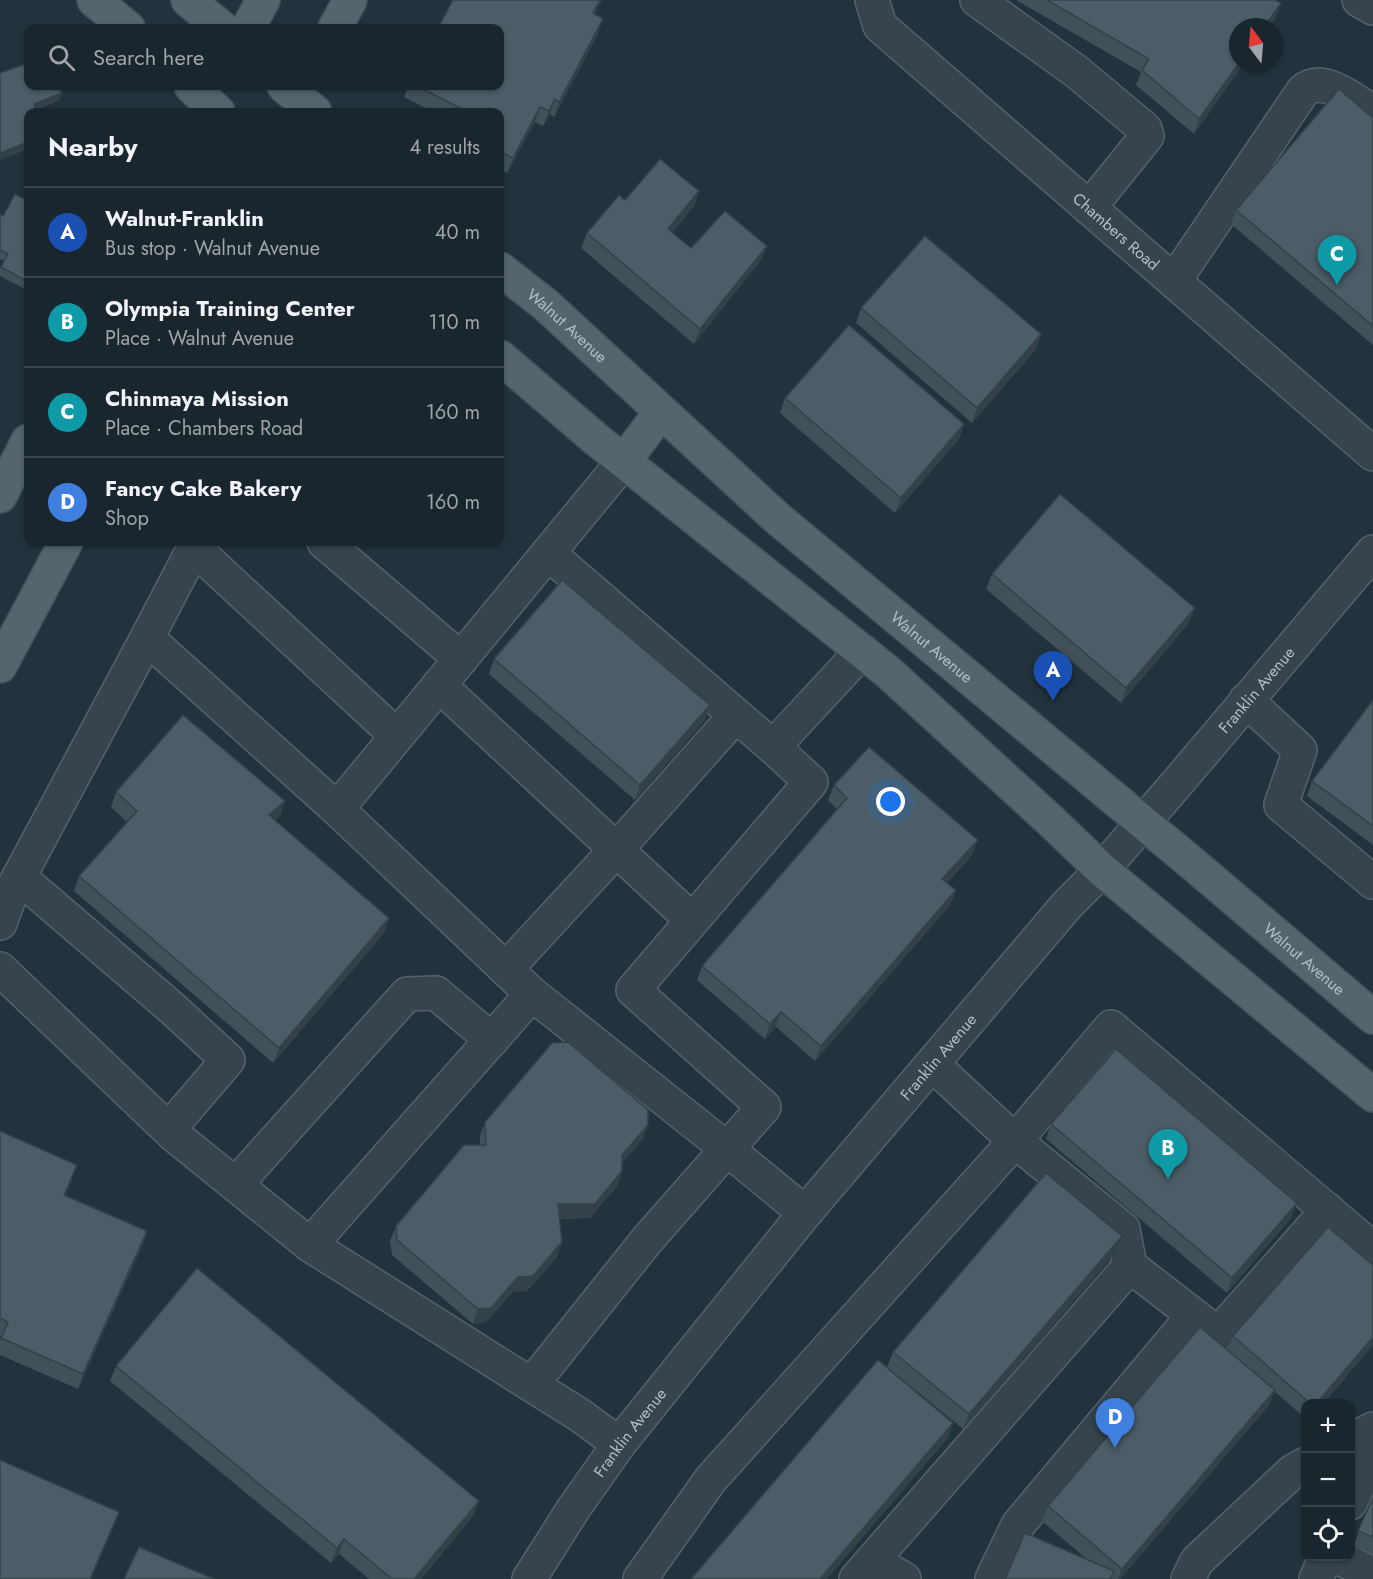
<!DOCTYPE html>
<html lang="en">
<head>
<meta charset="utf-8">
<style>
	body { margin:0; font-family:Jost,sans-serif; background:#232e36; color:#f1f3f6 }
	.controls { position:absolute; right:18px; bottom:18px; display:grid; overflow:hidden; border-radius:12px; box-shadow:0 2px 4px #0004 }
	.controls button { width:54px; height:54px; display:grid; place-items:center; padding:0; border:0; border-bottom:2px solid #38434a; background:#1a262e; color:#f1f3f6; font:30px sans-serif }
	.compass { position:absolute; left:1229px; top:18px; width:54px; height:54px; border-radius:50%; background:#1a262e; box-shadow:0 2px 4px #0004; rotate:344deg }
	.you { position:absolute; left:891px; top:802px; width:21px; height:21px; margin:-15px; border:4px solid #fff; border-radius:50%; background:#1a73e8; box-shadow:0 0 0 9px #1a73e833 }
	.badge { display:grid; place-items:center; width:39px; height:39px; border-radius:50%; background:#89c9f7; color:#fff; font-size:20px; font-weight:700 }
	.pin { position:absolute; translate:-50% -50px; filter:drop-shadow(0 2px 3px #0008) }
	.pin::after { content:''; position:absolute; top:32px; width:21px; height:18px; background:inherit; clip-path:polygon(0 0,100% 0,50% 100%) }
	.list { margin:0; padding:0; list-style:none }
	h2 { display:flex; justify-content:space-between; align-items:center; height:78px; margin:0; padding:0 24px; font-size:26px }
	h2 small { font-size:20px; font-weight:400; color:#9fa5aa }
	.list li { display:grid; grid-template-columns:39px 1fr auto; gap:18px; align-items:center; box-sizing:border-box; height:90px; padding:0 24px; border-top:2px solid #38434a }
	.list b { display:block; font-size:22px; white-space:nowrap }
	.list p { margin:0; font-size:20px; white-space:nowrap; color:#9fa5aa }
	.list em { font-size:20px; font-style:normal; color:#9fa5aa }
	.icon { flex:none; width:33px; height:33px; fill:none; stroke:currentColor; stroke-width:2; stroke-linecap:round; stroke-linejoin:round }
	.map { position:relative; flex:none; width:1373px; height:1579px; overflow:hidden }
	.search { position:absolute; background:#1a262e; box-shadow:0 2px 4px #0004; left:24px; top:24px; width:480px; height:66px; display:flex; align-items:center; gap:15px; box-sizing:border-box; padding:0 21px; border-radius:12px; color:#9fa5aa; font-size:22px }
	.panel { position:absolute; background:#1a262e; box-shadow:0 2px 4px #0004; left:24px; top:108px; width:480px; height:438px; border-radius:12px }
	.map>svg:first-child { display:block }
</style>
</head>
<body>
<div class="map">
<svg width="1373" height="1579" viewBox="0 0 1373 1579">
	<rect width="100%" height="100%" fill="#23333d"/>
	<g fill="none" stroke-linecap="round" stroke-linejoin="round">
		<defs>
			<g id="minor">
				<path id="s1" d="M872,0L880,26L1373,454"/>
				<path d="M977,0L1077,72L1145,129L1147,136L1089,208"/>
				<path d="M1359,0L1373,8"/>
				<path d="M1174,281L1303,91C1323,73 1354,101 1373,112"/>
				<path d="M324,542L461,659"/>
				<path d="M194,548L397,736"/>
				<path d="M548,553L773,747"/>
				<path d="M147,638L197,542"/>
				<path d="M439,685L692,920"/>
				<path d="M1246,700L1300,750L1281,805L1373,882"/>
				<path d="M337,809L624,461"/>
				<path d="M19,877L173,1009L228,1060L169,1129"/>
				<path d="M0,923L12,890L147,638L337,809L532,994"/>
				<path d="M0,969L174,1135L310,1245"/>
				<path d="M506,969L616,850L736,715"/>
				<path d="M932,1064L1015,1141L1123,1229L1130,1266"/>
				<path d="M236,1184L407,994L436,993L492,1040"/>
				<path d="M532,1384L647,1240L764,1107L633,990L811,782L773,747L862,651"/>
				<path d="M1350,1441L1373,1429"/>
				<path d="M619,1444L581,1416L310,1245L532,994L726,1148L805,1213"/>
				<path d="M1350,1503L1373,1455"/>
				<path d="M1335,1556L1373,1574"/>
				<path d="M872,1561L904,1579"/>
				<path id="s2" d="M529,1579L574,1508L619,1444L805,1213L1067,905L1102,870L1178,782L1373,552"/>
				<path d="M640,1579L711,1479L1015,1141L1111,1027L1373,1249"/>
				<path d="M856,1579L1130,1266L1218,1334L1328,1210"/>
				<path d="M992,1579L1018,1525L1193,1316"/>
				<path d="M1188,1579L1197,1561L1293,1471L1306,1464"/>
				<path d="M1316,1579L1326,1556"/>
			</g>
			<g id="major">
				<path d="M94,0L128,28"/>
				<path d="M188,0L222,28"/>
				<path d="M248,28L263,0"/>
				<path d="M335,28L350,0"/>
				<path d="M191,86L218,112"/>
				<path d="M284,86L315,112"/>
				<path id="s3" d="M500,269L546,305L777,518L1193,864L1373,1017"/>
				<path d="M500,357L597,440L888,672L1052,822L1102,870L1373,1095"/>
				<path d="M624,461L661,412"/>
				<path d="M0,496L28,441"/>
				<path d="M0,666L66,542"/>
			</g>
		</defs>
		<!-- minor casing -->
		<use href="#minor" stroke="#55626b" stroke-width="36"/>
		<!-- major casing -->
		<use href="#major" stroke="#435059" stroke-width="36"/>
		<!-- minor -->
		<use href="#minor" stroke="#37444d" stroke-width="33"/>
		<!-- major -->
		<use href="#major" stroke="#55646d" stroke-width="33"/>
	</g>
	<!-- wall -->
	<g fill="#415059">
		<path d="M1016,0H1275L1276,18L1269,27H1238V63H1244L1194,134L1136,85L1141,72Z"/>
		<path d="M595,14L598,34L554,117L550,114L543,126L535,122L507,173L500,169V112H434L404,97L408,86H500Z"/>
		<path d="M1373,118V345L1231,224L1236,210Z"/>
		<path d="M699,191L694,206L672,233L691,248L767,246L761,260L694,344L581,248L587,233L625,200Z"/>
		<path d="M28,201V287L27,290L0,276V269L4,261L0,259V214L3,216Z"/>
		<path d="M861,308L1041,334L1036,349L972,423L856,323Z"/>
		<path d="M785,398L964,424L959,439L895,513L780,413Z"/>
		<path d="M992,574L1189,623L1121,703L986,589Z"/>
		<path d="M494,659L710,705L705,720L635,800L489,674Z"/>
		<path d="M1373,700V845L1307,796L1312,781Z"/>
		<path d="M834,785L972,855L947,883L956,890L950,905L815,1061L776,1027L765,1039L697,980L702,966L837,809L828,800Z"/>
		<path d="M116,792L285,801L280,816L275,820L389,918L384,933L273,1063L74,891L79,876L127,822L111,807Z"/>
		<path d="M485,1122L643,1139L622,1163V1171L617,1186L590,1218L559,1219L557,1257L527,1291L513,1292L485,1323L473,1324L392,1255L390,1241L396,1226L480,1145V1136Z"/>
		<path d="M1051,1124L1297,1203L1291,1218L1227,1293L1046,1139Z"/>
		<path d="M0,1131L72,1180L65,1195L147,1231L142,1246L78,1389L0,1355V1341L2,1336H0Z"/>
		<path d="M1122,1236L1117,1251L963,1429L887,1367L893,1352Z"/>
		<path d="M1233,1336L1373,1345L1323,1404H1305V1418L1274,1391L1269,1405L1120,1579H1005L1089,1561L1042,1521L1048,1506L1228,1351Z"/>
		<path d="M116,1366L479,1501L473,1516L421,1579H369L339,1554L331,1563L110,1381Z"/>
		<path d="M1373,1498V1554L1353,1546Z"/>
	</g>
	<!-- shaded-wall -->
	<g fill="#354148">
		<path d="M600,0H602L588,28L593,13Z"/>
		<path d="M1281,3L1276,18L1269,27H1264Z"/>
		<path d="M603,19L598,34L554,117L559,102Z"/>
		<path d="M1239,63H1244L1194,134L1199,119Z"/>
		<path d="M62,93L59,101L31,112L34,104Z"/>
		<path d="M555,99L550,114L543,126L549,111Z"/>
		<path d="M540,107L535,122L507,173L513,158Z"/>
		<path d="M28,142V149L0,160V153Z"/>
		<path d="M699,191L694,206L663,244L668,229Z"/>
		<path d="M767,246L761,260L694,344L700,329Z"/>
		<path d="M1041,334L1036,349L972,423L977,408Z"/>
		<path d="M964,424L959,439L895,513L901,498Z"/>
		<path d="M1195,608L1189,623L1121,703L1126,688Z"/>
		<path d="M710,705L705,720L635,800L640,785Z"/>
		<path d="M285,801L280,816L264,830L269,815Z"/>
		<path d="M978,840L972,855L937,894L942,879Z"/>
		<path d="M956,890L950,905L815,1061L821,1046Z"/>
		<path d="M389,918L384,933L273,1063L279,1048Z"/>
		<path d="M781,1012L776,1027L765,1039L770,1024Z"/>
		<path d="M648,1125L643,1139L616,1170L622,1155Z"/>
		<path d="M77,1165L72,1180L59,1210L64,1195Z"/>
		<path d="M622,1171L617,1186L590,1218L552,1219L558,1204Z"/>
		<path d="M1297,1203L1291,1218L1227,1293L1232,1278Z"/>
		<path d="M147,1231L142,1246L78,1389L83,1374Z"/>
		<path d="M1122,1236L1117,1251L963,1429L969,1414Z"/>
		<path d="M562,1242L557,1257L527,1291L513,1292L485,1323L473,1324L478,1309Z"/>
		<path d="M1373,1337V1345L1323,1404H1316Z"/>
		<path d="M1275,1390L1269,1405L1120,1579H1118L1122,1569Z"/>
		<path d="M953,1423L948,1438L827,1579H820Z"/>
		<path d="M479,1501L473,1516L421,1579H414Z"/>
		<path d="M119,1512L114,1527L91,1579H90Z"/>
		<path d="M344,1539L339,1554L331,1563L337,1548Z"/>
	</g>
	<!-- building -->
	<g fill="#4c5d67" stroke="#354148" stroke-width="1.5">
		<path d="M453,0H600L593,13L603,19L559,102L555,99L549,111L540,107L513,158L500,151V112H468L417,86H500V28H438Z"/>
		<path d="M1047,0H1275L1281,3L1264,27H1238V63H1239L1199,119L1142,70L1149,59Z"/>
		<path d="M28,63V86H59L62,93L34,104L37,112H28V142L0,153V73Z"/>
		<path d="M1339,89L1373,118V326L1236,210Z"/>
		<path d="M660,159L699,191L668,229L691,248L725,211L767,246L700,329L587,233L619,195L625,200Z"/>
		<path d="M15,194L28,201V282L1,267L8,254L0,250V214L3,216Z"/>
		<path d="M925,236L1041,334L977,408L861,308Z"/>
		<path d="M849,325L964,424L901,498L785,398Z"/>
		<path d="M1060,494L1195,608L1126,688L992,574Z"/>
		<path d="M562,580L710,705L640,785L494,659Z"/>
		<path d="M1373,700V826L1312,781Z"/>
		<path d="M183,715L285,801L269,815L389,918L279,1048L79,876L137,811L116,792Z"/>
		<path d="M869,747L978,840L942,879L956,890L821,1046L781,1012L770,1024L702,966L847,798L834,785Z"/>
		<path d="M568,1042L648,1110V1125L622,1155V1171L595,1204H558L562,1242L533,1276L518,1277L491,1308L478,1309L397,1240L396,1226L464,1145H486L485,1122L552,1043Z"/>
		<path d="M1116,1049L1297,1203L1232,1278L1051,1124Z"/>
		<path d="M0,1131L77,1165L64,1195L147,1231L83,1374L1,1338L8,1322L0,1318Z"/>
		<path d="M1046,1173L1122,1236L969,1414L893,1352Z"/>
		<path d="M1328,1227L1373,1265V1337L1316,1404H1311L1233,1336Z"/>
		<path d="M197,1268L479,1501L414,1579H392L344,1539L337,1548L116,1366Z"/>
		<path d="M1200,1327L1275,1390L1122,1569L1048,1506Z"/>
		<path d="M878,1360L953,1423L820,1579H691Z"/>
		<path d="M0,1460L119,1512L90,1579H0Z"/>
		<path d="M1373,1498V1537L1358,1531Z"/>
		<path d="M1025,1533L1114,1571L1110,1579H1005Z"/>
		<path d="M139,1547L214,1579H124Z"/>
	</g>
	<g text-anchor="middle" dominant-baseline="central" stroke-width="6" stroke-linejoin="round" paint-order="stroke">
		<!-- street labels -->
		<g font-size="16" fill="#b3bfc8" stroke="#1c2932">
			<text stroke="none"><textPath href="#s1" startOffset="340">Chambers Road</textPath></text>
			<text stroke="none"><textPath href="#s3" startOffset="88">Walnut Avenue</textPath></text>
			<text stroke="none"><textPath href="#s3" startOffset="574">Walnut Avenue</textPath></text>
			<text stroke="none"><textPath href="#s2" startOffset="1150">Franklin Avenue</textPath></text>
			<text stroke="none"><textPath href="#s3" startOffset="1060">Walnut Avenue</textPath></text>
			<text stroke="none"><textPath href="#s2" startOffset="664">Franklin Avenue</textPath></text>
			<text stroke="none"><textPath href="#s2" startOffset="178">Franklin Avenue</textPath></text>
		</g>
	</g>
</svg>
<div class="controls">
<button>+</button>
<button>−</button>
<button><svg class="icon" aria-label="locate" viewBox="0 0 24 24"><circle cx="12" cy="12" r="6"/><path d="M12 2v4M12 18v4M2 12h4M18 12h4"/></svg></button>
</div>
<svg class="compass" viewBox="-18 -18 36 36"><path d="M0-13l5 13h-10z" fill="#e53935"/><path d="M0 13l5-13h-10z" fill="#9fa5aa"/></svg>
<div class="you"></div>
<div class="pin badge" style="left:1053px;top:701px;background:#1a4fb4">A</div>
<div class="pin badge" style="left:1168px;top:1179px;background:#0f9aa8">B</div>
<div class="pin badge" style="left:1337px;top:285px;background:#0f9aa8">C</div>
<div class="pin badge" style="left:1115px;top:1448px;background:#3f7fe0">D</div>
<div class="search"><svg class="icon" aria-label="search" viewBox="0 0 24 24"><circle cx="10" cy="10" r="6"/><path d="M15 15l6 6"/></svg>Search here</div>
<section class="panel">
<h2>Nearby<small>4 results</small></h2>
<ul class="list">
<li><span class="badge" style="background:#1a4fb4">A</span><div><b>Walnut-Franklin</b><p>Bus stop · Walnut Avenue</p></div><em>40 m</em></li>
<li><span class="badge" style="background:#0f9aa8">B</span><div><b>Olympia Training Center</b><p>Place · Walnut Avenue</p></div><em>110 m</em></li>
<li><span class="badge" style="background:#0f9aa8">C</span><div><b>Chinmaya Mission</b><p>Place · Chambers Road</p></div><em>160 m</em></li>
<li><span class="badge" style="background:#3f7fe0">D</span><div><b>Fancy Cake Bakery</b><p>Shop</p></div><em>160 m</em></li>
</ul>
</section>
</div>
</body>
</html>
